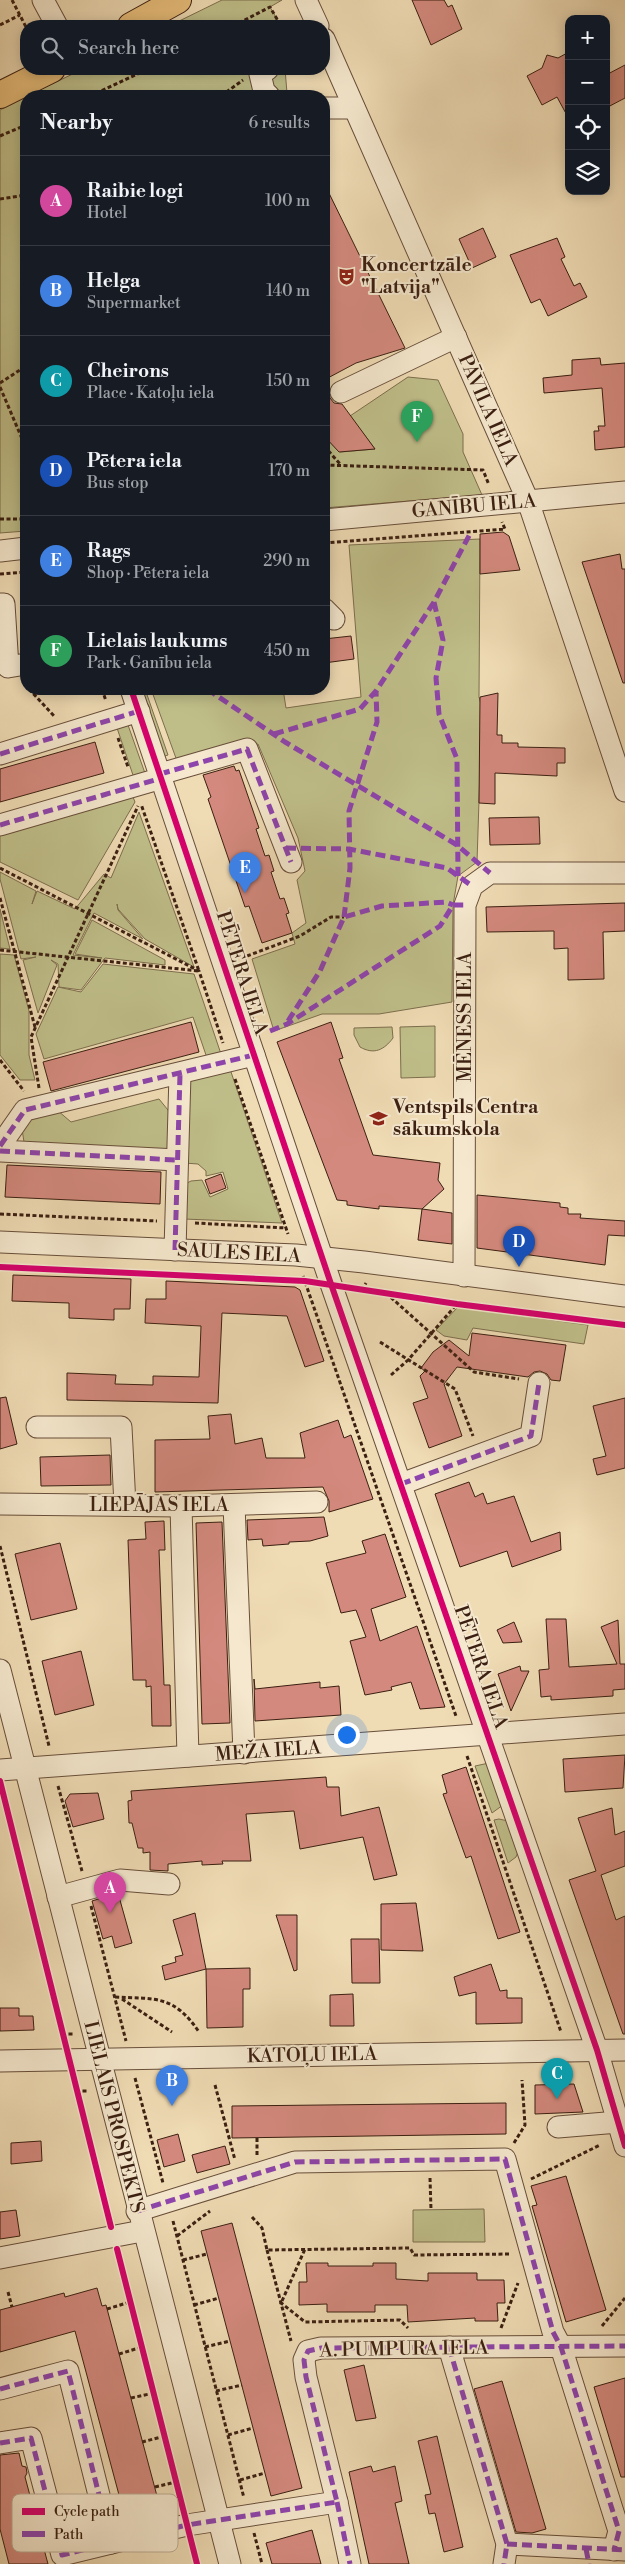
<!DOCTYPE html>
<html lang="en">
<head>
<meta charset="utf-8">
<style>
	body { margin:0; font-family:"Libre Bodoni",serif; background:#20242c; color:#f1f3f6 }
	.controls { position:absolute; right:15px; top:15px; display:grid; overflow:hidden; border-radius:10px; box-shadow:0 2px 12px #0003 }
	.controls button { width:45px; height:45px; display:grid; place-items:center; padding:0; border:0; border-bottom:1px solid #363941; background:#171b24; color:#f1f3f6; font:25px sans-serif }
	.you { position:absolute; left:346px; top:1734px; width:18px; height:18px; margin:-12px; border:4px solid #fff; border-radius:50%; background:#1a73e8; box-shadow:0 0 0 8px #1a73e833 }
	.badge { display:grid; place-items:center; width:32px; height:32px; border-radius:50%; background:#c59692; color:#fff; font-size:16px; font-weight:700 }
	.pin { position:absolute; translate:-50% -41px; filter:drop-shadow(0 1px 2px #0008) }
	.pin::after { content:''; position:absolute; top:26px; width:18px; height:15px; background:inherit; clip-path:polygon(0 0,100% 0,50% 100%) }
	.list { margin:0; padding:0; list-style:none }
	h2 { display:flex; justify-content:space-between; align-items:center; height:65px; margin:0; padding:0 20px; font-size:21px }
	h2 small { font-size:16px; font-weight:400; color:#9ea1a6 }
	.list li { display:grid; grid-template-columns:32px 1fr auto; gap:15px; align-items:center; box-sizing:border-box; height:90px; padding:0 20px; border-top:1px solid #363941 }
	.list b { display:block; font-size:19px; white-space:nowrap }
	.list p { margin:0; font-size:16px; white-space:nowrap; color:#9ea1a6 }
	.list em { font-size:16px; font-style:normal; color:#9ea1a6 }
	.icon { flex:none; width:28px; height:28px; fill:none; stroke:currentColor; stroke-width:2; stroke-linecap:round; stroke-linejoin:round }
	.map { position:relative; flex:none; width:625px; height:2564px; overflow:hidden }
	.search { position:absolute; background:#171b24; box-shadow:0 2px 12px #0003; left:20px; top:20px; width:310px; height:55px; display:flex; align-items:center; gap:12px; box-sizing:border-box; padding:0 18px; border-radius:20px; color:#9ea1a6; font-size:19px }
	.panel { position:absolute; background:#171b24; box-shadow:0 2px 12px #0003; left:20px; top:90px; width:310px; height:605px; border-radius:20px }
	.map>svg:first-child { display:block }
</style>
</head>
<body>
<div class="map">
<svg width="625" height="2564" viewBox="0 0 625 2564">
	<rect width="100%" height="100%" fill="#efdbb4"/>
	<filter id="stains"><feTurbulence type="fractalNoise" baseFrequency=".004" numOctaves="4"/><feColorMatrix values="0 0 0 0 .2 0 0 0 0 .09 0 0 0 0 .02 0 0 0 .5 -.17"/></filter>
	<radialGradient id="worn" r=".72"><stop offset=".6" stop-color="#630" stop-opacity="0"/><stop offset="1" stop-color="#630" stop-opacity=".3"/></radialGradient>
	<!-- green -->
	<g fill="#bfbe89" stroke="#7d6e4d">
		<path d="M222,0H282L270,7L281,26H169Z"/>
		<path d="M83,69H285L287,93L271,96H27Z"/>
		<path d="M26,97V531L0,533V110Z"/>
		<path d="M408,377L438,380L463,434V452L482,495L324,508V436L340,452L375,449L350,416Z"/>
		<path d="M480,539L479,697L482,708L477,862L458,876L453,905L452,1002L379,1014H322L274,1031L252,959L295,944L292,933L306,923L297,880L305,871L298,838L258,744L177,761L151,689H283L286,708L361,697L349,545Z"/>
		<path d="M135,689H145L168,755L162,757Z"/>
		<path d="M116,725H128L146,776L135,781Z"/>
		<path d="M133,797L135,802L78,900L0,862V835Z"/>
		<path d="M139,812L194,967L145,939L118,909L117,904L118,910L143,939L94,913L73,955L102,958L75,954L92,920L165,960V965L105,958L81,990L59,987L58,964L51,960L57,965L38,1013L23,960L36,957L21,959L0,879V872L36,891L32,904L37,891L75,909L104,874L111,878Z"/>
		<path d="M0,909L10,949L0,948Z"/>
		<path d="M0,954L14,955L29,1011V1055L35,1080H20L0,1055Z"/>
		<path d="M103,964L194,974L221,1054L207,1058L193,1017L44,1059L36,1034L58,987L81,992Z"/>
		<path d="M435,1026V1077L401,1078L400,1027Z"/>
		<path d="M392,1027L393,1038C384,1050 374,1055 360,1047L354,1035V1028Z"/>
		<path d="M229,1066L282,1223L184,1219L183,1185L191,1181L202,1180L210,1197L228,1189L223,1172L206,1176V1171L198,1164L184,1163L186,1077Z"/>
		<path d="M159,1099L172,1115L170,1150L24,1142L22,1129L28,1120L57,1110L71,1122Z"/>
		<path d="M458,1307L588,1325L584,1344L473,1328L467,1340L444,1336L436,1330Z"/>
		<path d="M489,1763L503,1805L492,1813L475,1766Z"/>
		<path d="M499,1819L508,1821L518,1852L516,1857L508,1863L494,1820Z"/>
		<path d="M484,2209L485,2242H413V2210Z"/>
	</g>
	<!-- building -->
	<g fill="#d3897d" stroke="#3b1f11">
		<path d="M412,0H444L448,7L452,5L462,29L431,45Z"/>
		<path d="M569,52V119L557,97L542,105L527,76L542,68L547,55L558,58Z"/>
		<path d="M625,65V98L606,108V75Z"/>
		<path d="M324,183L405,348L356,363L324,380Z"/>
		<path d="M483,228L496,257L472,268L459,239Z"/>
		<path d="M557,238L565,257L561,259L574,286L580,283L587,297L548,316L540,299L531,303L510,255Z"/>
		<path d="M600,358L601,365L625,363V447L595,450L594,431H599L598,426H605L602,388L544,393L543,378L572,375V360Z"/>
		<path d="M324,381L329,388L330,398L334,403L342,404L375,449L339,452L324,436Z"/>
		<path d="M503,532L509,536L520,570L480,574V534Z"/>
		<path d="M620,554L622,569H625V683H623L582,562Z"/>
		<path d="M351,636L354,659L324,663V639Z"/>
		<path d="M498,693L497,735H502V743H518V747L565,748V763H557V776L495,773V804L479,803L480,697Z"/>
		<path d="M95,742L104,773L0,802V769Z"/>
		<path d="M234,766L236,771L239,770L259,828L256,829L265,856L269,855L274,871L271,872L280,899L284,898L289,913L286,914L292,933L262,943L249,906L245,907L208,799L211,797L203,775Z"/>
		<path d="M539,817L540,844L490,845L489,818Z"/>
		<path d="M625,903V931L603,932L604,979L568,980V948L554,949V931L487,932L486,907Z"/>
		<path d="M191,1022L199,1052L51,1091L43,1062Z"/>
		<path d="M331,1022L343,1058L339,1059L373,1155L440,1163L438,1180L444,1189L422,1209L452,1213V1244L418,1240L422,1209L379,1206V1209L347,1205V1201L337,1200L277,1042Z"/>
		<path d="M7,1165L161,1172L160,1204L5,1197Z"/>
		<path d="M221,1174L226,1188L210,1194L205,1180Z"/>
		<path d="M477,1195L560,1203V1207L568,1208V1214H581L580,1218L625,1221V1236L608,1235L605,1265L477,1248Z"/>
		<path d="M13,1275L131,1279L130,1309H114V1320L69,1318V1303L12,1301Z"/>
		<path d="M166,1281L295,1287L300,1290L324,1361L305,1367L287,1316L222,1313L218,1403L67,1400V1373L116,1375L115,1384L153,1385V1376L199,1377L201,1326L145,1323L146,1299H166Z"/>
		<path d="M472,1333L566,1345L560,1381L551,1380L547,1374L540,1371L534,1372L528,1377L457,1367L444,1384L462,1436L429,1448L413,1403L428,1398L420,1376L425,1371L421,1368L433,1352L449,1340L469,1356Z"/>
		<path d="M6,1397L17,1444L0,1449V1398Z"/>
		<path d="M625,1398V1468L597,1475L593,1459L606,1456L593,1406Z"/>
		<path d="M231,1414L235,1444L262,1438L266,1458H305L300,1433L338,1420L344,1438L351,1435L373,1499L329,1512V1501L323,1487L155,1492V1440L210,1439L208,1416Z"/>
		<path d="M110,1455L111,1485L41,1486L40,1457Z"/>
		<path d="M469,1482L475,1497L483,1493L487,1504L514,1496L531,1542L560,1532L561,1550L512,1567L507,1551L460,1567L435,1494Z"/>
		<path d="M324,1517L328,1536L310,1541L289,1542V1544L263,1546L262,1539L248,1540L247,1520Z"/>
		<path d="M164,1521L165,1550H159L164,1685H170L171,1726H152L151,1686L146,1687V1680H133L128,1540L146,1539L145,1522Z"/>
		<path d="M222,1522L230,1723L202,1724L196,1523Z"/>
		<path d="M385,1534L406,1597L371,1609L380,1641L417,1626L445,1707L420,1709L411,1682L391,1687L392,1690L365,1695L350,1641L366,1637L356,1610L341,1613L326,1563L366,1553L362,1541Z"/>
		<path d="M60,1543L77,1609L31,1620L15,1554Z"/>
		<path d="M546,1619H566L569,1667L617,1664L601,1627L618,1620L620,1664H625V1689L613,1690V1696L551,1700V1696L541,1697L539,1670L549,1669Z"/>
		<path d="M514,1622L522,1642L503,1643L497,1630Z"/>
		<path d="M81,1651L94,1705L55,1715L42,1661Z"/>
		<path d="M520,1666L521,1671H529L511,1711L498,1674Z"/>
		<path d="M254,1679L255,1689L320,1682V1688L339,1686L341,1715L255,1721Z"/>
		<path d="M625,1755L623,1788L565,1792L563,1759Z"/>
		<path d="M466,1767L520,1932L498,1939L471,1856L466,1858L443,1794L447,1793L442,1775Z"/>
		<path d="M326,1777L327,1787H339L341,1816L379,1807L397,1875L374,1880L363,1837L300,1849L294,1811L246,1814L251,1861H222L223,1864L202,1865V1861L168,1864V1871L150,1870V1852L143,1853V1848H138L132,1823H129L128,1801L132,1800L131,1791Z"/>
		<path d="M98,1793L104,1819L73,1827L65,1801L70,1794Z"/>
		<path d="M612,1808L615,1835L625,1831V1866L601,1875L616,1920L625,1916V2034H623L569,1880L596,1871L578,1818Z"/>
		<path d="M118,1893L132,1943L115,1948L112,1936L103,1939L92,1901Z"/>
		<path d="M416,1903L423,1951L381,1950V1904Z"/>
		<path d="M195,1913L206,1969L165,1980L162,1966L176,1962L175,1957L183,1955L173,1920Z"/>
		<path d="M276,1915H297V1970L294,1971Z"/>
		<path d="M351,1939H379L380,1983H352Z"/>
		<path d="M491,1964L500,1991L507,1990V1998H522V2023L476,2024V1992L459,1996L454,1977Z"/>
		<path d="M250,1968V1989H243V2027L207,2028L206,1969Z"/>
		<path d="M353,1994L354,2026H330V1995Z"/>
		<path d="M0,2008H19V2016H33L34,2030L0,2031Z"/>
		<path d="M574,2084L583,2112L535,2114V2085Z"/>
		<path d="M506,2103V2134L232,2138V2106Z"/>
		<path d="M178,2134L185,2161L164,2167L157,2140Z"/>
		<path d="M41,2141L42,2161L11,2164V2143Z"/>
		<path d="M225,2146L230,2164L197,2173L192,2155Z"/>
		<path d="M566,2176L606,2310L566,2322L532,2206L537,2205L531,2186Z"/>
		<path d="M16,2210L20,2236L0,2239V2212Z"/>
		<path d="M232,2223L302,2488L271,2496L201,2231Z"/>
		<path d="M306,2263H328V2266H373V2263H396V2279L428,2281V2273H477V2280H504L505,2303H497L498,2321H475V2318L408,2322L407,2305H375V2312H327V2304L299,2305V2282H307Z"/>
		<path d="M97,2288L102,2306L106,2305L161,2511L126,2521L75,2331L0,2352V2310L64,2293L65,2297Z"/>
		<path d="M364,2365L376,2418L356,2421L344,2370Z"/>
		<path d="M625,2378V2477H621L594,2387Z"/>
		<path d="M502,2381L546,2529L532,2533L516,2532L474,2389Z"/>
		<path d="M437,2436L463,2547L444,2552L435,2513L429,2514L425,2495L431,2494L418,2441Z"/>
		<path d="M19,2453L22,2466L26,2467L27,2473L25,2477L36,2518L40,2519L41,2526L33,2535L45,2539L47,2546L44,2549L48,2564H9L0,2529V2455Z"/>
		<path d="M371,2466L373,2472L395,2466L402,2501L395,2503L409,2564H369L349,2472Z"/>
		<path d="M312,2530L321,2564H272L266,2543Z"/>
	</g>
	<g fill="none" stroke-linecap="round" stroke-linejoin="round">
		<defs>
			<g id="minor">
				<path d="M43,0L57,26"/>
				<path d="M306,0L318,26"/>
				<path d="M324,39L528,501L625,791"/>
				<path d="M268,69L260,74L264,91L269,96"/>
				<path d="M324,108H354"/>
				<path d="M341,392L456,337"/>
				<path d="M324,520L625,492"/>
				<path d="M0,551L26,548"/>
				<path d="M0,604H4L8,667L26,664"/>
				<path d="M324,609L334,619"/>
				<path d="M131,689L331,1284L597,2050L625,2146"/>
				<path d="M0,754L139,711"/>
				<path d="M160,774L247,749L291,862"/>
				<path d="M0,825L162,778"/>
				<path d="M0,1146L25,1110L254,1055"/>
				<path d="M0,1151L177,1160"/>
				<path d="M0,1242L296,1255L364,1262L625,1296"/>
				<path d="M175,1250L180,1074"/>
				<path d="M464,1276L465,905L472,886L490,873H625"/>
				<path d="M37,1427H121L125,1505"/>
				<path d="M401,1484L531,1436L539,1383"/>
				<path d="M0,1504L181,1506L317,1502"/>
				<path d="M234,1505L244,1753"/>
				<path d="M181,1506L188,1756"/>
				<path d="M0,1670L230,2564"/>
				<path d="M0,1770L625,1724"/>
				<path d="M58,1897L120,1880L169,1884"/>
				<path d="M0,2061L625,2050"/>
				<path d="M558,2127L618,2122"/>
				<path d="M137,2211L295,2162L505,2159L553,2332L561,2347L619,2531L614,2550"/>
				<path d="M0,2258L142,2231"/>
				<path d="M449,2347L507,2544L504,2564"/>
				<path d="M0,2389L68,2371L111,2543L187,2525L337,2502L306,2377L304,2360L308,2351L321,2348L625,2346"/>
				<path d="M0,2443L31,2438L62,2555L111,2543"/>
				<path d="M337,2502L350,2564"/>
				<path d="M507,2544L625,2550"/>
			</g>
			<g id="major">
				<path d="M131,26L178,0"/>
				<path d="M0,95L52,69"/>
			</g>
		</defs>
		<!-- minor casing -->
		<use href="#minor" stroke="#684e3a" stroke-width="23"/>
		<!-- major casing -->
		<use href="#major" stroke="#3b1f11" stroke-width="28"/>
		<!-- path -->
		<g stroke="#3b1f11" stroke-width="3" stroke-dasharray="4 2.5" stroke-linecap="butt">
			<path d="M12,0L26,27"/>
			<path d="M0,25L20,15"/>
			<path d="M233,26L270,7L281,26"/>
			<path d="M90,96L148,69"/>
			<path d="M221,96L243,80"/>
			<path d="M0,136L26,125"/>
			<path d="M0,199L26,195"/>
			<path d="M0,383L26,366"/>
			<path d="M0,387L26,448"/>
			<path d="M324,446L340,464"/>
			<path d="M324,465L483,470L489,485"/>
			<path d="M0,519H26"/>
			<path d="M324,543L505,529L502,522"/>
			<path d="M0,574L26,572"/>
			<path d="M29,689L54,716"/>
			<path d="M102,689L106,701"/>
			<path d="M118,738L128,767"/>
			<path d="M0,868L199,971L223,1043"/>
			<path d="M0,898L35,1027"/>
			<path d="M0,950L199,971L141,804"/>
			<path d="M247,956L300,936L331,917H344"/>
			<path d="M0,1060L24,1091"/>
			<path d="M235,1079L288,1234"/>
			<path d="M39,1088L31,1037L138,806"/>
			<path d="M0,1214L157,1221"/>
			<path d="M195,1223L286,1228"/>
			<path d="M303,1276L456,1716"/>
			<path d="M362,1290L366,1283"/>
			<path d="M386,1293L474,1372L519,1379"/>
			<path d="M380,1342L455,1389L473,1436"/>
			<path d="M391,1375L408,1360L457,1304"/>
			<path d="M0,1546L49,1746"/>
			<path d="M467,1756L561,2032"/>
			<path d="M58,1786L82,1871"/>
			<path d="M91,1906L126,2041"/>
			<path d="M115,1997C156,1999 174,1995 199,2032"/>
			<path d="M122,1999L172,2032"/>
			<path d="M62,2034H73"/>
			<path d="M135,2078L163,2183"/>
			<path d="M215,2085L235,2160"/>
			<path d="M76,2091H87"/>
			<path d="M257,2138V2155"/>
			<path d="M514,2143L525,2125L522,2080"/>
			<path d="M430,2178L431,2210"/>
			<path d="M531,2179L600,2145"/>
			<path d="M252,2217L262,2228L267,2250L410,2248L414,2255L511,2254"/>
			<path d="M173,2221L244,2498"/>
			<path d="M177,2236L210,2211"/>
			<path d="M267,2250L291,2341"/>
			<path d="M183,2260L207,2254"/>
			<path d="M8,2292L12,2307"/>
			<path d="M282,2301L305,2249"/>
			<path d="M280,2302L305,2322L400,2320L408,2328"/>
			<path d="M194,2305L219,2298"/>
			<path d="M107,2309L130,2302"/>
			<path d="M602,2326L625,2298"/>
			<path d="M501,2328L518,2283"/>
			<path d="M205,2347L230,2341"/>
			<path d="M119,2354L142,2347"/>
			<path d="M216,2391L242,2385"/>
			<path d="M131,2398L154,2393"/>
			<path d="M228,2435L253,2428"/>
			<path d="M142,2442L165,2436"/>
			<path d="M240,2480L265,2473"/>
			<path d="M155,2487L176,2482"/>
			<path d="M254,2533L262,2564"/>
		</g>
		<!-- minor -->
		<use href="#minor" stroke="#f5e8ce" stroke-width="21"/>
		<!-- major -->
		<use href="#major" stroke="#e8be7a" stroke-width="26"/>
		<!-- quiet -->
		<g stroke="#8e44ad" stroke-width="5" stroke-dasharray="10 5" stroke-linecap="butt">
			<path d="M434,602L443,640L436,678L439,714L457,759L458,876"/>
			<path d="M207,689L285,742L457,845L490,873"/>
			<path d="M274,734L360,709L376,691L434,602L471,532"/>
			<path d="M0,754L139,711"/>
			<path d="M160,774L247,749L291,862"/>
			<path d="M0,825L162,778"/>
			<path d="M286,848L349,849L447,868L472,886"/>
			<path d="M344,917L350,868L349,811L377,722L376,691"/>
			<path d="M288,1021L320,971L344,917L382,906L446,902L453,905"/>
			<path d="M270,1031L287,1024L440,926L453,905H465"/>
			<path d="M0,1146L25,1110L254,1055"/>
			<path d="M0,1151L177,1160"/>
			<path d="M175,1250L180,1074"/>
			<path d="M401,1484L531,1436L539,1383"/>
			<path d="M137,2211L295,2162L505,2159L553,2332L561,2347L619,2531L614,2550"/>
			<path d="M449,2347L507,2544L504,2564"/>
			<path d="M0,2389L68,2371L111,2543L187,2525L337,2502L306,2377L304,2360L308,2351L321,2348L625,2346"/>
			<path d="M0,2443L31,2438L62,2555L111,2543"/>
			<path d="M337,2502L350,2564"/>
			<path d="M507,2544L625,2550"/>
			<path d="M586,2549L589,2564"/>
		</g>
		<defs>
			<g id="cycleway">
				<path d="M131,689L331,1284L597,2050L625,2146"/>
				<path d="M0,1267L305,1281L457,1304L625,1325"/>
				<path d="M0,1781L111,2227"/>
				<path d="M117,2249L197,2564"/>
			</g>
		</defs>
		<!-- cycleway casing -->
		<use href="#cycleway" stroke="#f5e8ce" stroke-width="9"/>
		<!-- cycleway -->
		<use href="#cycleway" stroke="#d6006c" stroke-width="6"/>
	</g>
	<!-- icons -->
	<defs>
		<symbol id="theatre-bare" viewBox="-9 -9 18 18"><path d="M-5-5.5Q0-4 5-5.5V0Q5 5 0 6Q-5 5-5 0ZM-3.3-2.5H-1v1.5H-3.3ZM1-2.5H3.3v1.5H1ZM-2.8 1Q0 5.5 2.8 1Z" fill="#8f2418" stroke="#f5e8ce" stroke-width="2.5" paint-order="stroke"/></symbol>
		<symbol id="school-bare" viewBox="-9 -9 18 18"><path d="M0-5L7-2L0 1L-7-2ZM-4 1L0 2.5L4 1V4Q0 6-4 4Z" fill="#8f2418" stroke="#f5e8ce" stroke-width="2.5" paint-order="stroke"/></symbol>
	</defs>
	<g fill-rule="evenodd">
		<use href="#theatre-bare" x="334" y="264" width="25" height="25"/>
		<use href="#school-bare" x="366" y="1106" width="25" height="25"/>
	</g>
	<g text-anchor="middle" dominant-baseline="central" stroke-width="4" stroke-linejoin="round" paint-order="stroke">
		<!-- poi labels -->
		<g font-size="19" font-weight="bold" fill="#3b1f11" stroke="#f5e8ce" text-anchor="start">
			<text x="361" y="265">Koncertzāle<tspan x="361" dy="22">"Latvija"</tspan></text>
			<text x="393" y="1107">Ventspils Centra<tspan x="393" dy="22">sākumskola</tspan></text>
		</g>
		<!-- street labels -->
		<g font-size="19" fill="#3b1f11" stroke="#f5e8ce">
			<text transform="translate(488 410) rotate(66)">PĀVILA IELA</text>
			<text transform="translate(474 506) rotate(-5)">GANĪBU IELA</text>
			<text transform="translate(242 973) rotate(72)">PĒTERA IELA</text>
			<text transform="translate(465 1017) rotate(-90)">MĒNESS IELA</text>
			<text transform="translate(239 1253) rotate(3)">SAULES IELA</text>
			<text x="159" y="1505">LIEPĀJAS IELA</text>
			<text transform="translate(481 1667) rotate(71)">PĒTERA IELA</text>
			<text transform="translate(268 1751) rotate(-4)">MEŽA IELA</text>
			<text transform="translate(312 2055) rotate(-1)">KATOĻU IELA</text>
			<text transform="translate(114 2117) rotate(76)">LIELAIS PROSPEKTS</text>
			<text transform="translate(404 2349) rotate(-1)">A. PUMPURA IELA</text>
		</g>
	</g>
	<!-- legend -->
	<rect x="12" y="2494" width="166" height="58" rx="8" fill="#f5e8ce" stroke="#bdac95" stroke-width="1"/>
	<rect x="22" y="2508" width="23" height="7" fill="#d6006c"/>
	<rect x="22" y="2531" width="23" height="6" fill="#8e44ad"/>
	<g font-size="14" fill="#3b1f11">
		<text x="54" y="2516">Cycle path</text>
		<text x="54" y="2539">Path</text>
	</g>
	<rect width="100%" height="100%" filter="url(#stains)"/>
	<rect width="100%" height="100%" fill="url(#worn)"/>
</svg>
<div class="controls">
<button>+</button>
<button>−</button>
<button><svg class="icon" aria-label="locate" viewBox="0 0 24 24"><circle cx="12" cy="12" r="6"/><path d="M12 2v4M12 18v4M2 12h4M18 12h4"/></svg></button>
<button><svg class="icon" aria-label="layers" viewBox="0 0 24 24"><path d="M12 4l9 5-9 5-9-5zM3 14l9 5 9-5"/></svg></button>
</div>
<div class="you"></div>
<div class="pin badge" style="left:110px;top:1913px;background:#d1479c">A</div>
<div class="pin badge" style="left:172px;top:2106px;background:#3f7fe0">B</div>
<div class="pin badge" style="left:557px;top:2099px;background:#0f9aa8">C</div>
<div class="pin badge" style="left:519px;top:1267px;background:#1a4fb4">D</div>
<div class="pin badge" style="left:245px;top:893px;background:#3f7fe0">E</div>
<div class="pin badge" style="left:417px;top:442px;background:#2e9e5b">F</div>
<div class="search"><svg class="icon" aria-label="search" viewBox="0 0 24 24"><circle cx="10" cy="10" r="6"/><path d="M15 15l6 6"/></svg>Search here</div>
<section class="panel">
<h2>Nearby<small>6 results</small></h2>
<ul class="list">
<li><span class="badge" style="background:#d1479c">A</span><div><b>Raibie logi</b><p>Hotel</p></div><em>100 m</em></li>
<li><span class="badge" style="background:#3f7fe0">B</span><div><b>Helga</b><p>Supermarket</p></div><em>140 m</em></li>
<li><span class="badge" style="background:#0f9aa8">C</span><div><b>Cheirons</b><p>Place · Katoļu iela</p></div><em>150 m</em></li>
<li><span class="badge" style="background:#1a4fb4">D</span><div><b>Pētera iela</b><p>Bus stop</p></div><em>170 m</em></li>
<li><span class="badge" style="background:#3f7fe0">E</span><div><b>Rags</b><p>Shop · Pētera iela</p></div><em>290 m</em></li>
<li><span class="badge" style="background:#2e9e5b">F</span><div><b>Lielais laukums</b><p>Park · Ganību iela</p></div><em>450 m</em></li>
</ul>
</section>
</div>
</body>
</html>
